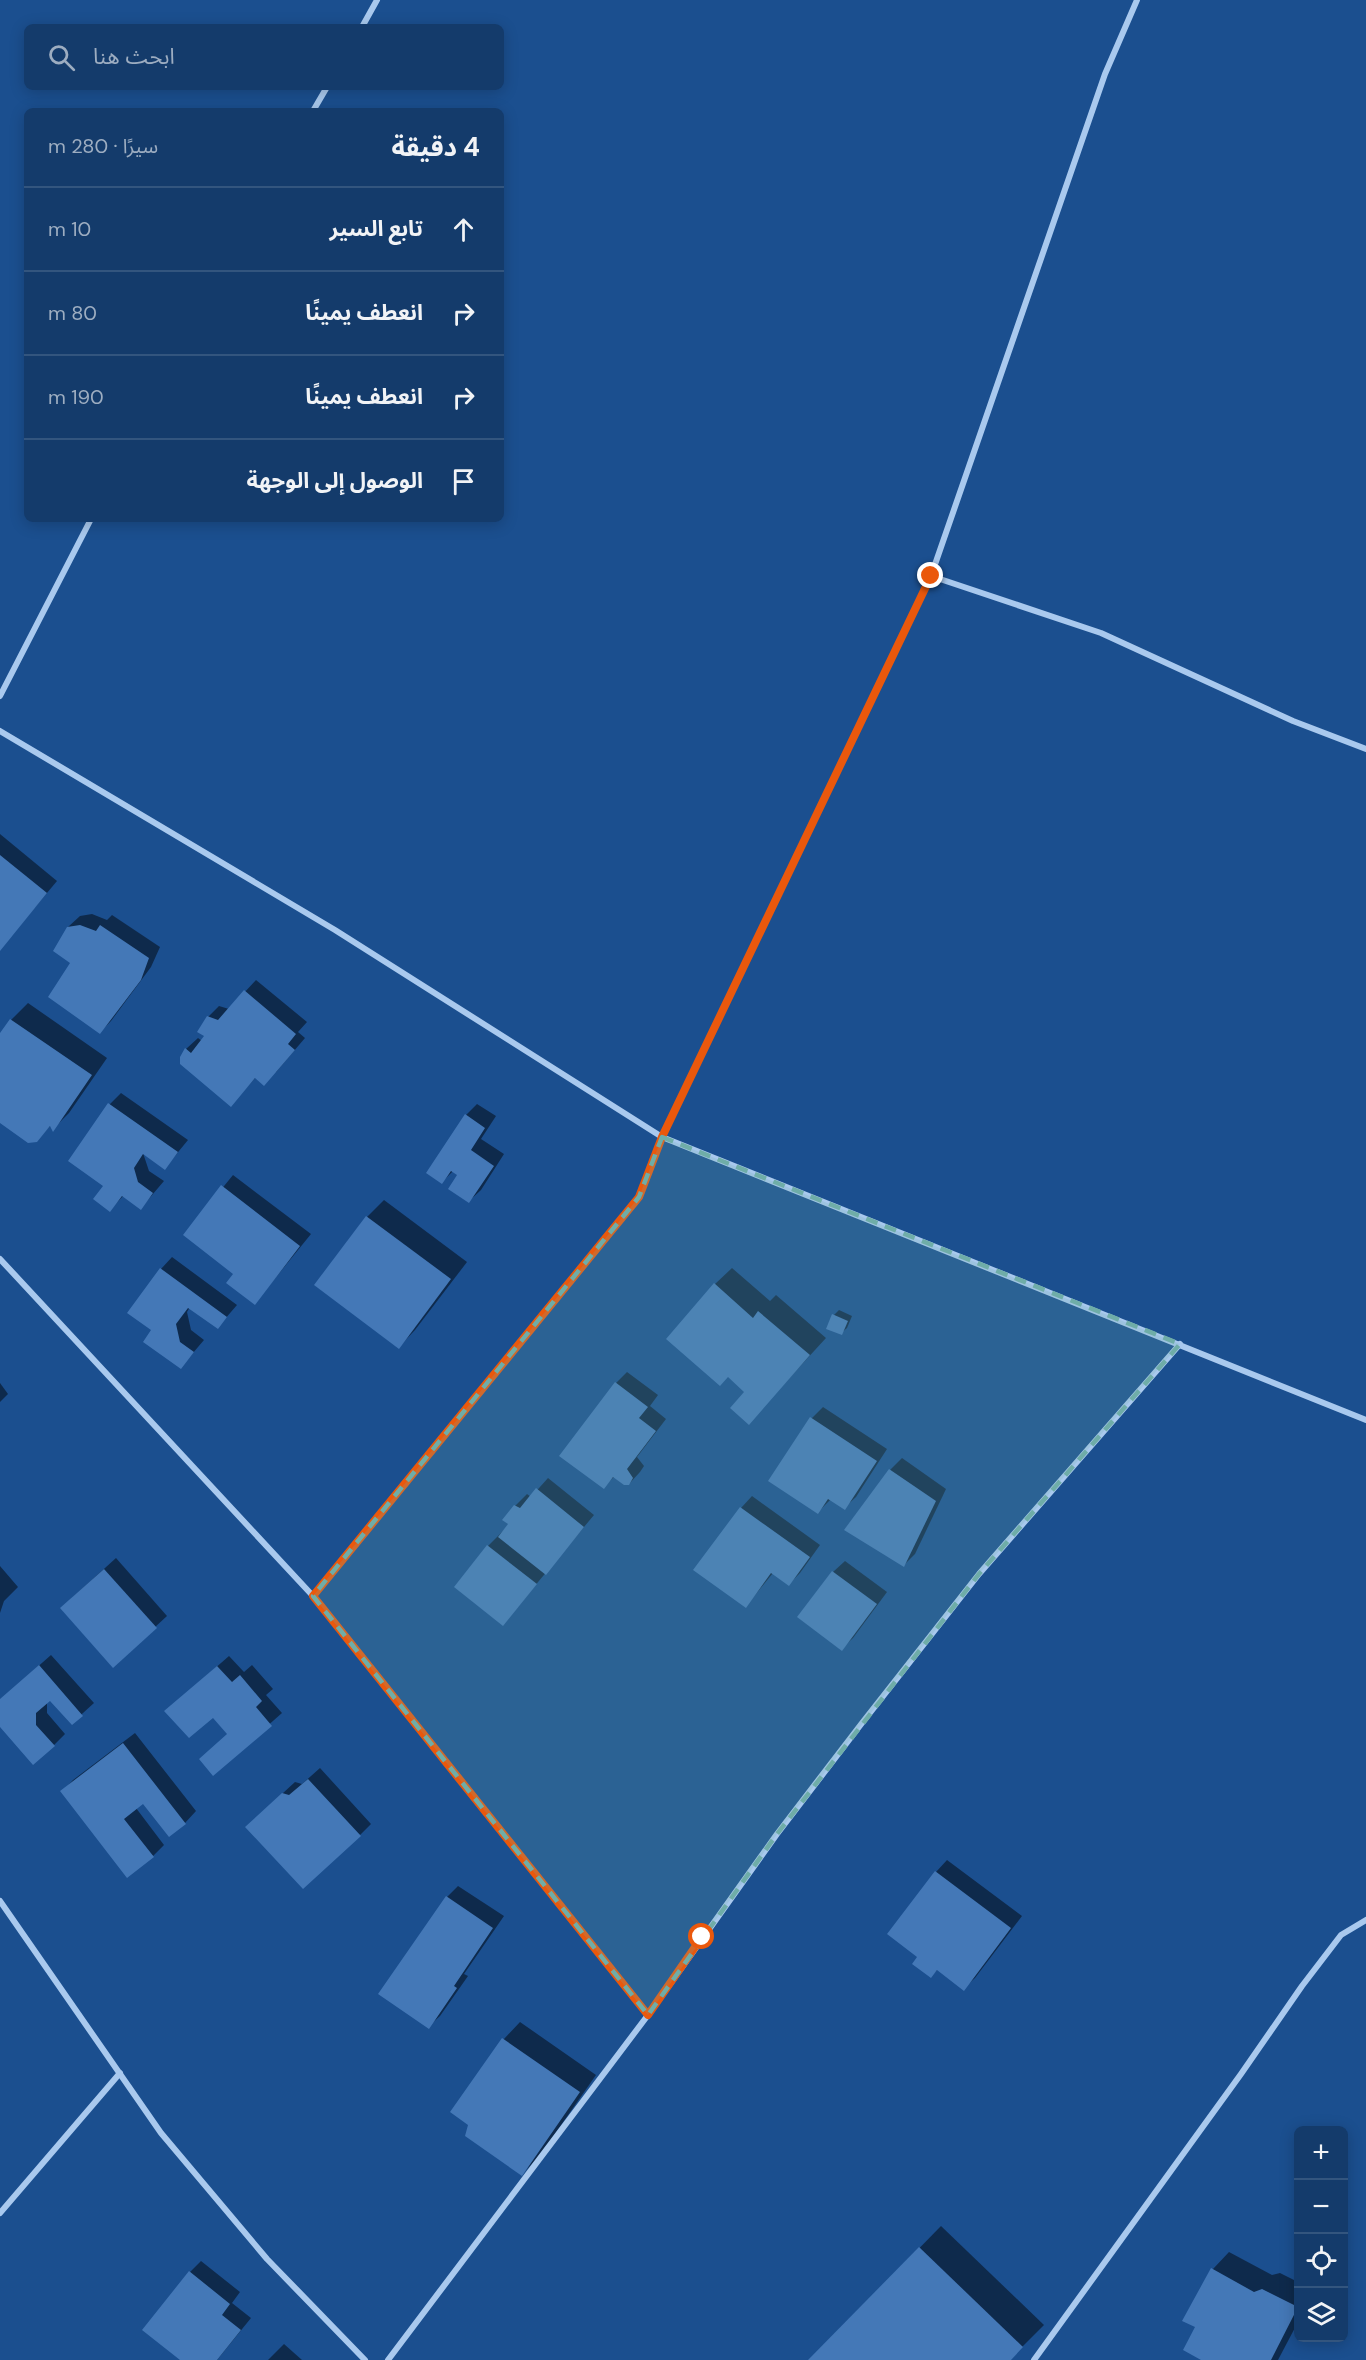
<!DOCTYPE html>
<html lang="ar">
<head>
<meta charset="utf-8">
<style>
	body { margin:0; font-family:"DM Sans","Noto Sans Arabic",sans-serif; background:#1d4271; color:#f1f3f6; direction:rtl }
	.controls { position:absolute; right:18px; bottom:18px; display:grid; overflow:hidden; border-radius:9px; box-shadow:0 3px 15px #0003 }
	.controls button { width:54px; height:54px; display:grid; place-items:center; padding:0; border:0; border-bottom:2px solid #33557e; background:#143b6b; color:#f1f3f6; font:30px sans-serif }
	.stop { position:absolute; width:18px; height:18px; margin:-14px; border:4px solid #ea580c; border-radius:50%; background:#fff }
	.stop.end { background:#ea580c; border-color:#fff; box-shadow:0 2px 6px #0008 }
	.list { margin:0; padding:0; list-style:none }
	h2 { display:flex; justify-content:space-between; align-items:center; height:78px; margin:0; padding:0 24px; font-size:26px }
	h2 small { font-size:20px; font-weight:400; color:#9dadc1 }
	.list li { display:grid; grid-template-columns:39px 1fr auto; gap:18px; align-items:center; box-sizing:border-box; height:84px; padding:0 24px; border-top:2px solid #33557e }
	.list b { display:block; font-size:22px; white-space:nowrap }
	.list em { font-size:20px; font-style:normal; color:#9dadc1 }
	.icon { flex:none; width:33px; height:33px; fill:none; stroke:currentColor; stroke-width:2; stroke-linecap:round; stroke-linejoin:round }
	.map { position:relative; flex:none; width:1366px; height:2360px; overflow:hidden; direction:ltr }
	.search { position:absolute; background:#143b6b; box-shadow:0 3px 15px #0003; left:24px; top:24px; width:480px; height:66px; display:flex; align-items:center; gap:15px; box-sizing:border-box; padding:0 21px; border-radius:9px; color:#9dadc1; font-size:22px }
	.panel { position:absolute; background:#143b6b; box-shadow:0 3px 15px #0003; left:24px; top:108px; width:480px; height:414px; border-radius:9px; direction:rtl }
	.map>svg:first-child { display:block }
</style>
</head>
<body>
<div class="map">
<svg width="1366" height="2360" viewBox="0 0 1366 2360">
	<rect width="100%" height="100%" fill="#1b4f8f"/>
	<!-- shadow -->
	<g fill="#0007">
		<path d="M0,834L57,881L0,949Z"/>
		<path d="M92,914L107,920L112,915L160,947L151,967L111,1021L100,1032L72,963L68,927L80,916Z"/>
		<path d="M256,980L307,1022L298,1032L305,1038L276,1072L256,1077L231,1105L186,1049L198,1038L202,1041L206,1036L208,1017L219,1006L229,1009Z"/>
		<path d="M28,1003L107,1058L69,1113L53,1129L51,1125L36,1141L0,1122V1036L11,1020Z"/>
		<path d="M121,1093L188,1140L165,1168L143,1153L149,1171L164,1181L141,1208L123,1196L110,1210L105,1185L110,1104Z"/>
		<path d="M477,1104L496,1116L481,1139L504,1154L481,1190L469,1201L459,1175L453,1171L442,1182L466,1115Z"/>
		<path d="M233,1175L311,1234L255,1303L236,1273L185,1234Z"/>
		<path d="M384,1200L467,1262L415,1330L399,1347L316,1285L367,1217Z"/>
		<path d="M172,1257L237,1305L218,1327L190,1307L187,1312L191,1330L204,1340L181,1367L153,1330L161,1269Z"/>
		<path d="M732,1268L770,1301L776,1295L826,1338L749,1422L746,1391L728,1376L715,1284Z"/>
		<path d="M839,1310L852,1316L847,1328L841,1333L834,1315Z"/>
		<path d="M627,1372L658,1395L650,1406L666,1419L637,1457L644,1466L640,1472L629,1484L615,1476L603,1487L616,1383Z"/>
		<path d="M0,1383L8,1394L0,1402Z"/>
		<path d="M823,1407L887,1449L856,1497L844,1508L831,1499L818,1512L770,1481L812,1418Z"/>
		<path d="M902,1458L946,1489L915,1554L904,1565L846,1529L890,1470Z"/>
		<path d="M548,1478L594,1515L503,1624L488,1546L510,1524L515,1506L527,1494L531,1497Z"/>
		<path d="M752,1496L820,1545L800,1573L789,1584L773,1573L746,1606L741,1508Z"/>
		<path d="M116,1558L167,1616L113,1666L73,1597Z"/>
		<path d="M845,1561L887,1592L853,1638L841,1649L799,1617L833,1572Z"/>
		<path d="M0,1566L18,1587L4,1601L0,1613Z"/>
		<path d="M51,1655L94,1703L72,1723L50,1698L47,1701V1713L65,1734L54,1745L0,1725V1700Z"/>
		<path d="M229,1656L244,1672L252,1665L273,1689L266,1695L282,1713L213,1774L228,1734L213,1716L166,1711Z"/>
		<path d="M135,1733L196,1811L185,1823L144,1802L136,1808L164,1845L153,1856L62,1792L73,1780Z"/>
		<path d="M320,1768L371,1824L360,1835L258,1816L295,1782L302,1784Z"/>
		<path d="M947,1860L1022,1916L975,1978L963,1989L938,1969L931,1976L920,1957L889,1934L936,1872Z"/>
		<path d="M458,1886L504,1916L464,1974L468,1976L440,2016L428,2027L447,1897Z"/>
		<path d="M520,2022L596,2075L538,2158L522,2174L470,2124L452,2112L504,2039Z"/>
		<path d="M941,2226L1044,2325L1009,2360H810Z"/>
		<path d="M1229,2252L1272,2275L1280,2273L1298,2282V2322L1278,2360H1204L1197,2327L1213,2269Z"/>
		<path d="M201,2261L240,2292L232,2303L251,2318L217,2360H183L190,2272Z"/>
		<path d="M284,2344L302,2360H268Z"/>
	</g>
	<!-- building -->
	<g fill="#4478b7">
		<path d="M0,855L47,893L0,951Z"/>
		<path d="M80,925L96,931L100,925L149,958L141,980L100,1034L48,997L70,963L53,951L67,927Z"/>
		<path d="M244,990L296,1034L288,1044L295,1050L264,1086L255,1078L231,1107L180,1064V1057L185,1048L191,1053L204,1036L197,1032L207,1016L218,1020Z"/>
		<path d="M10,1019L92,1075L53,1132L50,1126L37,1142L28,1143L0,1123V1033Z"/>
		<path d="M108,1103L178,1152L165,1170L143,1154L134,1168L138,1182L153,1193L141,1210L122,1196L110,1212L93,1199L103,1186L68,1161Z"/>
		<path d="M465,1114L485,1128L471,1150L494,1166L469,1203L448,1189L457,1175L451,1171L442,1184L426,1173Z"/>
		<path d="M221,1185L300,1246L255,1305L226,1283L233,1274L183,1235Z"/>
		<path d="M366,1216L451,1279L399,1349L314,1285Z"/>
		<path d="M160,1268L227,1317L218,1329L188,1308L176,1324L180,1342L194,1352L181,1369L143,1342L151,1330L127,1313Z"/>
		<path d="M714,1283L753,1318L758,1311L810,1355L749,1425L730,1408L744,1392L728,1377L720,1386L666,1339Z"/>
		<path d="M832,1314L848,1321L842,1335L826,1329Z"/>
		<path d="M615,1382L648,1407L639,1418L656,1431L627,1469L633,1478L629,1485H624L613,1477L604,1489L559,1456Z"/>
		<path d="M810,1417L877,1461L845,1510L828,1499L818,1514L768,1481Z"/>
		<path d="M889,1469L936,1501L904,1567L844,1530Z"/>
		<path d="M536,1488L584,1527L546,1575L498,1537L508,1524L502,1520L514,1505L520,1508Z"/>
		<path d="M740,1507L810,1557L789,1586L771,1573L746,1608L693,1570Z"/>
		<path d="M487,1545L537,1584L503,1626L454,1587Z"/>
		<path d="M104,1569L157,1628L113,1668L60,1608Z"/>
		<path d="M832,1571L877,1604L842,1651L797,1617Z"/>
		<path d="M39,1665L83,1716L72,1725L50,1701L36,1713V1725L55,1746L33,1765L0,1727V1699Z"/>
		<path d="M217,1666L232,1682L240,1675L262,1701L256,1707L272,1726L213,1776L199,1759L227,1734L213,1718L189,1738L164,1711Z"/>
		<path d="M123,1743L186,1824L169,1837L143,1804L124,1819L154,1857L127,1878L60,1791Z"/>
		<path d="M308,1779L361,1836L303,1889L245,1827L282,1793L289,1795Z"/>
		<path d="M935,1871L1011,1928L964,1991L937,1970L931,1978L912,1964L917,1957L887,1934Z"/>
		<path d="M446,1896L493,1928L454,1986L457,1988L429,2029L378,1994Z"/>
		<path d="M502,2038L580,2092L522,2176L465,2136L468,2125L450,2112Z"/>
		<path d="M919,2247L1023,2347L1011,2360H808Z"/>
		<path d="M1211,2268L1254,2292L1262,2289L1298,2307L1271,2360H1201L1183,2350L1195,2327L1182,2321Z"/>
		<path d="M189,2271L230,2304L222,2315L241,2330L217,2360H180L142,2330Z"/>
	</g>
	<g fill="none" stroke-linecap="round" stroke-linejoin="round">
		<!-- street -->
		<g stroke="#a9c9ee" stroke-width="6">
			<path d="M1137,0L1105,74L931,576L662,1137L1366,1420"/>
			<path d="M362,27L377,0"/>
			<path d="M313,111L327,87"/>
			<path d="M931,576L1101,633L1293,721L1366,749"/>
			<path d="M0,696L91,519"/>
			<path d="M0,731L335,930L662,1137L639,1197L313,1596"/>
			<path d="M0,1259L313,1596L648,2015"/>
			<path d="M0,1901L161,2133L267,2259L365,2360"/>
			<path d="M0,2213L120,2073"/>
			<path d="M388,2360L648,2015L777,1834L862,1723L979,1574L1180,1344"/>
			<path d="M1034,2360L1241,2074L1302,1986L1341,1935L1366,1920"/>
		</g>
	</g>
	<g fill="none" stroke-linecap="round" stroke-linejoin="round">
		<!-- route -->
		<path stroke="#ea580c" stroke-width="8" d="M702,1937L648,2015L313,1596L639,1197L662,1137L931,576"/>
	</g>
	<!-- marked area -->
	<path fill="#6fada8" fill-opacity="0.2" stroke="#6fada8" stroke-width="4.5" stroke-dasharray="12 8" stroke-linejoin="round" d="M662,1137L1180,1344L979,1574L777,1834L648,2015L313,1596L639,1197Z"/>
</svg>
<div class="controls">
<button>+</button>
<button>−</button>
<button><svg class="icon" aria-label="locate" viewBox="0 0 24 24"><circle cx="12" cy="12" r="6"/><path d="M12 2v4M12 18v4M2 12h4M18 12h4"/></svg></button>
<button><svg class="icon" aria-label="layers" viewBox="0 0 24 24"><path d="M12 4l9 5-9 5-9-5zM3 14l9 5 9-5"/></svg></button>
</div>
<div class="stop" style="left:702px;top:1937px"></div>
<div class="stop end" style="left:931px;top:576px"></div>
<div class="search"><svg class="icon" aria-label="search" viewBox="0 0 24 24"><circle cx="10" cy="10" r="6"/><path d="M15 15l6 6"/></svg>ابحث هنا</div>
<section class="panel">
<h2>4 دقيقة<small>سيرًا · 280 m</small></h2>
<ul class="list">
<li><svg class="icon" aria-label="ahead" viewBox="0 0 24 24"><path d="M12 20V5M6 11l6-6 6 6"/></svg><div><b>تابع السير</b></div><em>10 m</em></li>
<li><svg class="icon" aria-label="right" viewBox="0 0 24 24"><path d="M7 20v-9h11M14 6l5 5-5 5"/></svg><div><b>انعطف يمينًا</b></div><em>80 m</em></li>
<li><svg class="icon" aria-label="right" viewBox="0 0 24 24"><path d="M7 20v-9h11M14 6l5 5-5 5"/></svg><div><b>انعطف يمينًا</b></div><em>190 m</em></li>
<li><svg class="icon" aria-label="arrive" viewBox="0 0 24 24"><path d="M6 21V4h12l-3 4 3 4H6"/></svg><div><b>الوصول إلى الوجهة</b></div></li>
</ul>
</section>
</div>
</body>
</html>
